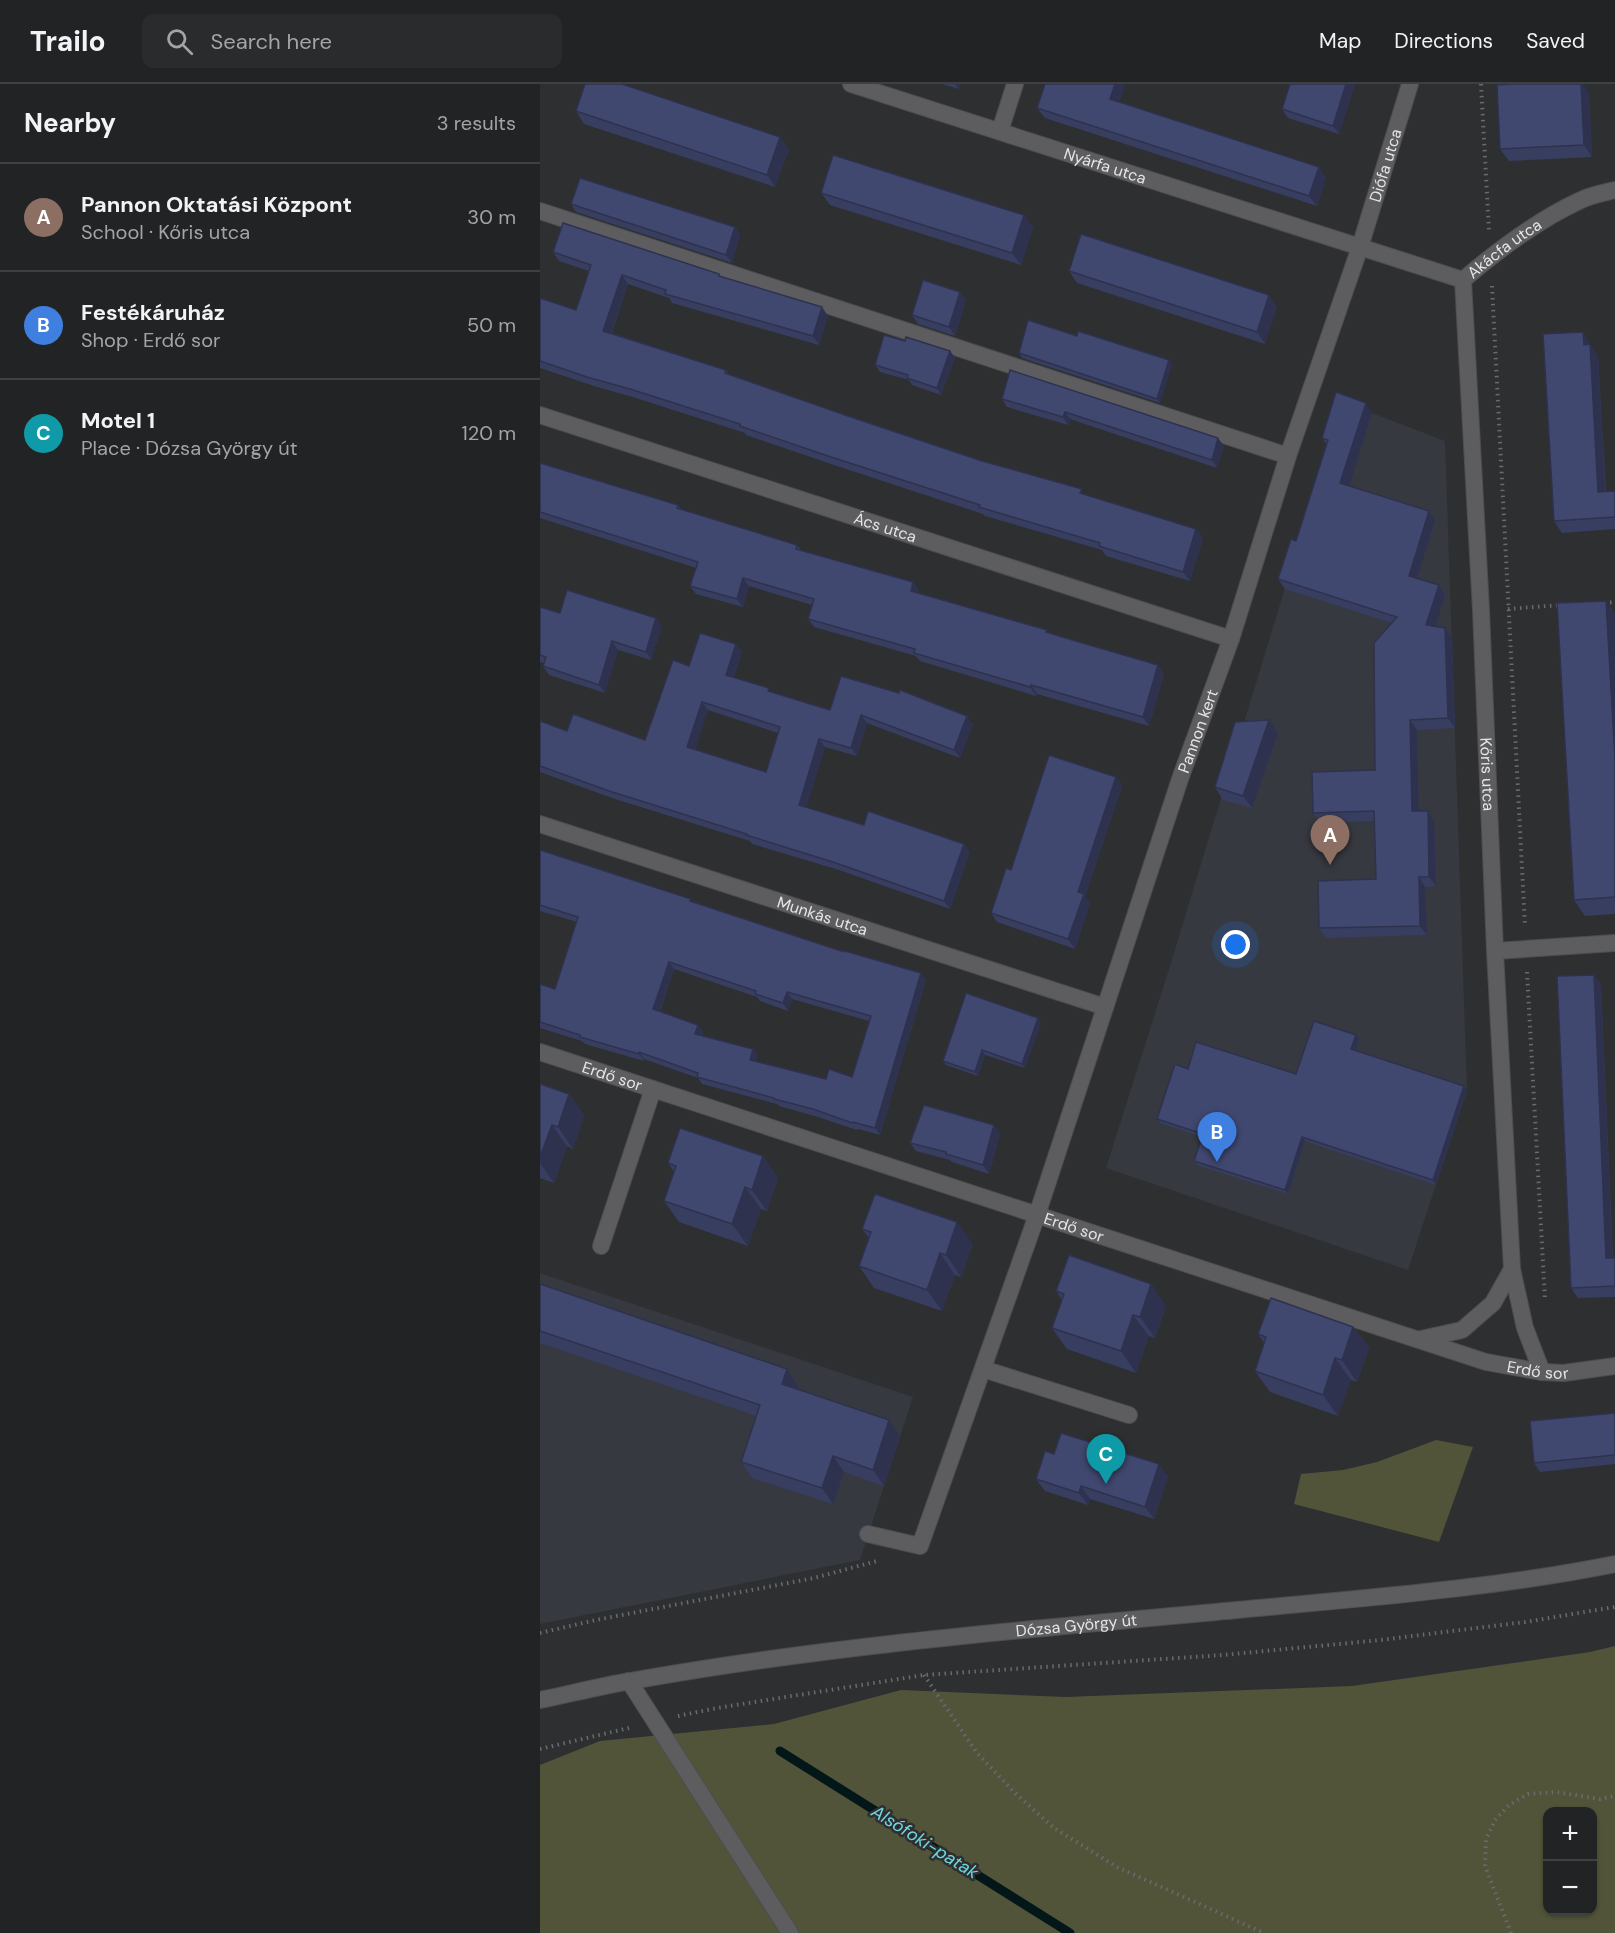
<!DOCTYPE html>
<html lang="en">
<head>
<meta charset="utf-8">
<style>
	body { margin:0; font-family:"DM Sans",sans-serif; background:#2a2b2d; color:#f1f3f6 }
	.controls { position:absolute; right:18px; bottom:18px; display:grid; overflow:hidden; border-radius:12px; box-shadow:0 2px 4px #0004 }
	.controls button { width:54px; height:54px; display:grid; place-items:center; padding:0; border:0; border-bottom:2px solid #3f4042; background:#222325; color:#f1f3f6; font:30px sans-serif }
	.you { position:absolute; left:696px; top:861px; width:21px; height:21px; margin:-15px; border:4px solid #fff; border-radius:50%; background:#1a73e8; box-shadow:0 0 0 9px #1a73e833 }
	.badge { display:grid; place-items:center; width:39px; height:39px; border-radius:50%; background:#bbc045; color:#fff; font-size:20px; font-weight:700 }
	.pin { position:absolute; translate:-50% -50px; filter:drop-shadow(0 2px 3px #0008) }
	.pin::after { content:''; position:absolute; top:32px; width:21px; height:18px; background:inherit; clip-path:polygon(0 0,100% 0,50% 100%) }
	.list { margin:0; padding:0; list-style:none }
	h2 { display:flex; justify-content:space-between; align-items:center; height:78px; margin:0; padding:0 24px; font-size:26px }
	h2 small { font-size:20px; font-weight:400; color:#a2a4a7 }
	.list li { display:grid; grid-template-columns:39px 1fr auto; gap:18px; align-items:center; box-sizing:border-box; height:108px; padding:0 24px; border-top:2px solid #3f4042 }
	.list b { display:block; font-size:22px; white-space:nowrap }
	.list p { margin:0; font-size:20px; white-space:nowrap; color:#a2a4a7 }
	.list em { font-size:20px; font-style:normal; color:#a2a4a7 }
	.icon { flex:none; width:33px; height:33px; fill:none; stroke:currentColor; stroke-width:2; stroke-linecap:round; stroke-linejoin:round }
	.map { position:relative; flex:none; width:1075px; height:1849px; overflow:hidden }
	header { display:flex; align-items:center; gap:36px; box-sizing:border-box; height:84px; padding:0 30px; background:#222325; border-bottom:2px solid #3f4042 }
	header strong { font-size:28px }
	nav { display:flex; gap:33px; margin-inline-start:auto; font-size:21px }
	.search { width:420px; height:54px; background:#2a2b2d; display:flex; align-items:center; gap:15px; box-sizing:border-box; padding:0 21px; border-radius:12px; color:#a2a4a7; font-size:22px }
	main { display:flex }
	aside { flex:1; background:#222325 }
	.map>svg:first-child { display:block }
</style>
</head>
<body>
<header>
<strong>Trailo</strong>
<div class="search"><svg class="icon" aria-label="search" viewBox="0 0 24 24"><circle cx="10" cy="10" r="6"/><path d="M15 15l6 6"/></svg>Search here</div>
<nav><a>Map</a><a>Directions</a><a>Saved</a></nav>
</header>
<main>
<aside>
<h2>Nearby<small>3 results</small></h2>
<ul class="list">
<li><span class="badge" style="background:#8d6e63">A</span><div><b>Pannon Oktatási Központ</b><p>School · Kőris utca</p></div><em>30 m</em></li>
<li><span class="badge" style="background:#3f7fe0">B</span><div><b>Festékáruház</b><p>Shop · Erdő sor</p></div><em>50 m</em></li>
<li><span class="badge" style="background:#0f9aa8">C</span><div><b>Motel 1</b><p>Place · Dózsa György út</p></div><em>120 m</em></li>
</ul>
</aside>
<div class="map">
<svg width="1075" height="1849" viewBox="0 0 1075 1849">
	<rect width="100%" height="100%" fill="#2e2f31"/>
	<!-- built -->
	<g fill="#373940">
		<path d="M832,329L905,357L927,1006L868,1186L566,1084L630,882L745,504Z"/>
		<path d="M0,1189L373,1313L320,1476L0,1540Z"/>
	</g>
	<!-- green -->
	<g fill="#515439" fill-rule="evenodd">
		<path d="M896,1356L933,1363L899,1458L754,1420L761,1390L803,1386L837,1378Z"/>
		<path d="M1075,1562V1849H0V1681L60,1657L234,1640L361,1606L526,1613L812,1602L1050,1568ZM1008,1728H1052V1826H1008Z"/>
	</g>
	<g fill="none" stroke-linecap="round" stroke-linejoin="round">
		<!-- stream -->
		<path stroke="#031719" stroke-width="9" d="M240,1667L530,1849"/>
		<defs>
			<g id="service">
				<path d="M0,127L748,372"/>
				<path d="M61,1162L113,1005"/>
				<path d="M443,1285L589,1331"/>
				<path d="M328,1450L380,1462L497,1131"/>
				<path d="M89,1597L250,1849"/>
			</g>
			<g id="minor">
				<path id="s1" d="M311,0L923,196"/>
				<path d="M460,47L475,0"/>
				<path id="s2" d="M923,196L941,526L955,867L972,1185L985,1244L1002,1288"/>
				<path id="s3" d="M923,196C958,166 996,137 1039,117C1050,111 1063,109 1075,106"/>
				<path id="s4" d="M0,331L691,555"/>
				<path id="s5" d="M0,740L565,923"/>
				<path d="M955,867L1075,859"/>
				<path id="s6" d="M0,968L946,1278L1002,1288L1024,1289L1075,1282"/>
				<path id="s7" d="M497,1131L640,695L691,555L748,372L820,163L870,0"/>
				<path d="M881,1255L922,1246L953,1219L972,1185"/>
			</g>
			<g id="tertiary">
				<path id="s8" d="M0,1616C30,1610 60,1602 91,1597C291,1561 494,1545 697,1526C823,1514 950,1505 1075,1480"/>
			</g>
		</defs>
		<!-- service casing -->
		<use href="#service" stroke="#4c4d4f" stroke-width="18"/>
		<!-- minor casing -->
		<use href="#minor" stroke="#4c4d4f" stroke-width="18"/>
		<!-- tertiary casing -->
		<use href="#tertiary" stroke="#4c4d4f" stroke-width="18"/>
		<!-- path -->
		<g stroke="#6a6b6d" stroke-width="4" stroke-dasharray="1.5 4.5" stroke-linecap="butt">
			<path d="M941,0L949,147"/>
			<path d="M952,202L985,842"/>
			<path d="M1064,519L1075,518"/>
			<path d="M968,525L1020,521"/>
			<path d="M987,888L1005,1216"/>
			<path d="M0,1549L56,1536L274,1494L337,1477"/>
			<path d="M384,1591L437,1669L475,1709L514,1744L577,1783L724,1849"/>
			<path d="M138,1632L177,1624L384,1591L683,1571L841,1556L985,1538L1075,1523"/>
			<path d="M0,1665L93,1643"/>
			<path d="M971,1849L945,1782L946,1756L955,1736L969,1721L988,1710L1016,1708L1060,1715L1075,1712"/>
		</g>
		<!-- service -->
		<use href="#service" stroke="#5d5d60" stroke-width="16"/>
		<!-- minor -->
		<use href="#minor" stroke="#5d5d60" stroke-width="16"/>
		<!-- tertiary -->
		<use href="#tertiary" stroke="#5d5d60" stroke-width="16"/>
	</g>
	<!-- wall -->
	<g fill="#383e60" fill-rule="evenodd">
		<path d="M402,0H420L419,5Z"/>
		<path d="M750,0H815L799,50L748,34L742,25Z"/>
		<path d="M970,0H1043L1049,9L1052,73L969,77L960,65Z"/>
		<path d="M579,19L786,93L777,122L505,34L497,24Z"/>
		<path d="M36,27L249,65L235,103L44,40Z"/>
		<path d="M281,109L484,131L493,144L481,181L290,121Z"/>
		<path d="M31,120L200,150L192,179L36,128Z"/>
		<path d="M13,168L181,193L288,232L279,261L132,219L129,214L88,200L72,249L186,286L189,290L305,331L546,411L656,445L663,454L650,497L566,472L562,466L445,432L443,430L297,382L206,351L205,349L96,314L54,302L0,284V214L36,226L49,187L19,177Z"/>
		<path d="M529,187L737,223L725,260L537,199Z"/>
		<path d="M420,208L426,216L415,252L378,240L372,231Z"/>
		<path d="M537,252L632,280L620,319L482,274L479,269Z"/>
		<path d="M365,257L410,267L415,274L401,311L372,301L369,296L340,288L335,281Z"/>
		<path d="M1051,260V262L1058,272L1066,407H1075V445L1022,449L1014,437Z"/>
		<path d="M470,286L684,362L677,384L530,335L528,341L467,323L462,315Z"/>
		<path d="M832,329L809,402L895,437L877,494L899,501L905,511L895,543L912,554L915,644L877,646L879,727H888L894,737L896,802L885,803L887,851L786,854L779,844L836,795L834,737L780,739L773,729L835,686L852,539L745,505L738,495L756,457L787,361L782,354Z"/>
		<path d="M0,379L138,421L141,426L257,461L262,467L373,498L379,507L378,509L539,558L618,581L624,590L609,642L497,610L496,612L380,577L376,572L274,543L268,535L272,521L209,502L203,523L156,510L150,502L156,484L0,434Z"/>
		<path d="M1066,517L1075,530V830L1045,832L1034,816Z"/>
		<path d="M0,523L20,529L122,542L111,576L78,566L65,609L9,591L3,582L4,579L0,578Z"/>
		<path d="M196,560L202,568L194,593L232,608L290,626L433,640L420,674L327,639L317,672L285,663L266,723L324,741L430,768L410,825L299,786L212,760L210,757L75,715L0,688V637L27,647L105,656L149,582ZM168,626L238,649L226,688L155,666Z"/>
		<path d="M729,636L738,649L712,724L683,716L675,703Z"/>
		<path d="M576,693L582,702L545,813L550,819L535,865L457,838L451,829L471,786Z"/>
		<path d="M0,766L386,896L340,1051L318,1045L317,1046L278,1033L239,1022L237,1020L162,1000L158,994L104,975V977L45,960L42,957L0,944V900L15,905L37,838L0,827ZM134,885L217,913L220,917L248,927L252,915L329,937L312,993L286,995L216,978L218,972L213,965L162,952L163,948L158,941L120,928Z"/>
		<path d="M1054,891L1061,901L1073,1174H1075V1213L1038,1214L1031,1204Z"/>
		<path d="M501,939L485,984L445,971L438,992L406,981L403,977Z"/>
		<path d="M819,955L815,966L927,1006L896,1101L765,1057L748,1110L657,1081L654,1077L662,1053L620,1039L617,1035L648,985L756,990Z"/>
		<path d="M0,1000L29,1010L44,1032L33,1065L27,1062L14,1099L0,1094Z"/>
		<path d="M454,1041L460,1050L449,1090L412,1078L410,1076L376,1067L370,1059Z"/>
		<path d="M223,1072L238,1094L227,1127L221,1125L208,1162L139,1138L124,1117L134,1088L128,1079Z"/>
		<path d="M322,1145L433,1160L421,1193L415,1191L402,1227L334,1204L319,1182L329,1154Z"/>
		<path d="M0,1200L247,1285L258,1301L257,1305L349,1336L360,1352L344,1402L304,1388L293,1420L212,1394L201,1378L216,1332L0,1259Z"/>
		<path d="M611,1200L626,1222L615,1254L609,1252L596,1289L527,1265L512,1244L522,1216L516,1207Z"/>
		<path d="M813,1243L829,1264L817,1298L811,1296L798,1332L730,1308L715,1287L724,1259L718,1250Z"/>
		<path d="M1075,1329V1380L1000,1388L994,1379Z"/>
		<path d="M514,1370L628,1392L614,1435L550,1415L548,1421L505,1407L496,1395Z"/>
	</g>
	<!-- shaded-wall -->
	<g fill="#2e324e">
		<path d="M415,0H420L419,5Z"/>
		<path d="M575,0H585L577,26L570,15Z"/>
		<path d="M806,0H815L799,50L793,42Z"/>
		<path d="M1041,0H1043L1049,9L1052,73L1044,61Z"/>
		<path d="M240,53L249,65L235,103L227,91Z"/>
		<path d="M779,83L786,93L777,122L769,112Z"/>
		<path d="M484,131L493,144L481,181L472,169Z"/>
		<path d="M195,143L200,150L192,179L186,171Z"/>
		<path d="M82,191L88,200L69,256L63,247Z"/>
		<path d="M420,208L426,216L415,252L409,243Z"/>
		<path d="M729,211L737,223L725,260L717,248Z"/>
		<path d="M282,223L288,232L279,261L273,252Z"/>
		<path d="M1043,248L1058,272L1066,420L1058,408Z"/>
		<path d="M410,267L415,274L401,311L397,304Z"/>
		<path d="M629,276L632,280L620,319L617,315Z"/>
		<path d="M826,319L832,329L807,409L800,399Z"/>
		<path d="M525,328L530,335L528,341L523,333Z"/>
		<path d="M678,354L684,362L677,384L672,376Z"/>
		<path d="M889,427L895,437L875,501L869,492Z"/>
		<path d="M656,445L663,454L650,497L643,488Z"/>
		<path d="M203,494L209,502L203,523L197,515Z"/>
		<path d="M373,498L379,507L377,515L371,507Z"/>
		<path d="M899,501L905,511L893,551L886,541Z"/>
		<path d="M1066,517L1075,530V676Z"/>
		<path d="M116,534L122,542L111,576L106,568Z"/>
		<path d="M905,544L912,554L915,644L908,634Z"/>
		<path d="M72,557L78,566L65,609L59,601Z"/>
		<path d="M196,560L202,568L192,599L186,591Z"/>
		<path d="M618,581L624,590L609,642L603,633Z"/>
		<path d="M491,601L497,610L496,612L490,603Z"/>
		<path d="M162,618L168,626L153,672L147,663Z"/>
		<path d="M321,631L327,639L317,672L311,664Z"/>
		<path d="M427,632L433,640L420,674L414,666Z"/>
		<path d="M729,636L738,649L712,724L703,712Z"/>
		<path d="M870,636L877,646L879,737L872,727Z"/>
		<path d="M279,655L285,663L265,729L259,721Z"/>
		<path d="M576,693L582,702L545,813L550,819L535,865L528,855L538,808Z"/>
		<path d="M888,727L894,737L896,802L889,793Z"/>
		<path d="M424,760L430,768L410,825L404,817Z"/>
		<path d="M879,793L885,803L887,851L880,842Z"/>
		<path d="M129,878L134,885L118,932L113,925Z"/>
		<path d="M381,889L386,896L340,1051L335,1044Z"/>
		<path d="M1054,891L1061,901L1073,1184L1066,1174Z"/>
		<path d="M247,908L252,915L248,927L243,919Z"/>
		<path d="M498,934L501,939L485,984L482,980Z"/>
		<path d="M158,941L163,948L160,957L155,950Z"/>
		<path d="M816,951L819,955L814,969L811,965Z"/>
		<path d="M213,965L218,972L215,983L210,976Z"/>
		<path d="M442,966L445,971L438,992L435,988Z"/>
		<path d="M99,968L104,975V977L99,970Z"/>
		<path d="M924,1002L927,1006L896,1101L893,1096Z"/>
		<path d="M29,1010L44,1032L33,1065L18,1043Z"/>
		<path d="M12,1041L27,1062L14,1099L0,1079V1073Z"/>
		<path d="M454,1041L460,1050L449,1090L443,1081Z"/>
		<path d="M762,1053L765,1057L748,1110L745,1106Z"/>
		<path d="M223,1072L238,1094L227,1127L212,1106Z"/>
		<path d="M205,1103L221,1125L208,1162L192,1140Z"/>
		<path d="M417,1138L433,1160L421,1193L406,1171Z"/>
		<path d="M400,1169L415,1191L402,1227L387,1206Z"/>
		<path d="M611,1200L626,1222L615,1254L600,1233Z"/>
		<path d="M593,1231L609,1252L596,1289L581,1267Z"/>
		<path d="M813,1243L829,1264L817,1298L802,1276Z"/>
		<path d="M795,1274L811,1296L798,1332L783,1311Z"/>
		<path d="M247,1285L258,1301L253,1316L242,1300Z"/>
		<path d="M349,1336L360,1352L344,1402L333,1386Z"/>
		<path d="M293,1372L304,1388L293,1420L282,1404Z"/>
		<path d="M619,1380L628,1392L614,1435L605,1423Z"/>
		<path d="M541,1402L550,1415L548,1421L539,1409Z"/>
	</g>
	<!-- building -->
	<g fill="#414870" stroke="#2e324e" stroke-width="1.5" fill-rule="evenodd">
		<path d="M45,0H82L240,53L227,91L36,27Z"/>
		<path d="M505,0H575L570,15L779,83L769,112L497,24Z"/>
		<path d="M750,0H806L793,42L742,25Z"/>
		<path d="M970,0H1041L1044,61L960,65L957,1Z"/>
		<path d="M293,71L484,131L472,169L281,109Z"/>
		<path d="M40,94L195,143L186,171L31,120Z"/>
		<path d="M23,139L179,190V192L282,223L273,252L125,210L126,206L82,191L63,247L186,286L185,289L305,331L442,377L542,405L540,409L656,445L643,488L559,462L560,459L439,423L440,421L291,373L200,342V340L90,305L47,293L0,277V214L36,226L51,181L13,168Z"/>
		<path d="M541,150L729,211L717,248L529,187Z"/>
		<path d="M383,196L420,208L409,243L372,231Z"/>
		<path d="M488,236L537,252L538,247L629,276L617,315L479,269Z"/>
		<path d="M1043,248L1044,261L1050,260L1058,408L1075,407V433L1014,437L1003,250Z"/>
		<path d="M344,251L365,257L366,253L410,267L397,304L367,294L368,291L335,281Z"/>
		<path d="M470,286L678,354L672,376L525,328L523,333L462,315Z"/>
		<path d="M796,308L826,319L800,399L889,427L869,492L899,501L886,541L905,544L908,634L870,636L872,727H888L889,793H879L880,842L779,844L778,797L836,795L834,727L773,729L772,688L835,686L834,559L857,533L738,495L751,455L756,457L788,356L782,354Z"/>
		<path d="M0,379L138,421L137,424L257,461L256,465L373,498L371,507L507,546L506,548L539,558L618,581L603,633L491,601L490,603L374,569L375,565L268,535L274,515L203,494L197,515L150,502L158,478L0,428Z"/>
		<path d="M27,506L116,534L106,568L72,557L59,601L3,582L6,573L0,571V523L20,529Z"/>
		<path d="M1066,517L1075,676V813L1034,816L1017,519Z"/>
		<path d="M160,549L196,560L186,591L229,604L228,607L290,626L301,592L359,609L360,606L427,632L414,666L321,631L311,664L279,655L259,721L324,741L328,727L424,760L404,817L293,778L206,751L207,750L69,707L0,682V637L27,647L33,630L105,656L133,576L149,582ZM162,618L240,643L226,688L147,663Z"/>
		<path d="M729,636L703,712L675,703L695,638Z"/>
		<path d="M509,671L576,693L538,808L544,810L528,855L451,829L466,784L471,786Z"/>
		<path d="M0,766L151,815L150,817L304,868L305,867L381,889L335,1044L313,1038L312,1039L273,1025L234,1015V1014L157,993L158,989L99,968V970L40,953V951L0,938V900L15,905L38,833L0,821ZM129,878L216,907L215,910L243,919L247,908L331,932L312,993L289,985L286,995L210,976L213,965L155,950L158,941L113,925Z"/>
		<path d="M1054,891L1066,1174H1075V1202L1031,1204L1017,892Z"/>
		<path d="M426,909L498,934L482,980L442,966L435,988L403,977Z"/>
		<path d="M774,937L816,951L811,965L924,1002L893,1096L762,1053L745,1106L654,1077L663,1050L617,1035L635,980L648,985L656,958L756,990Z"/>
		<path d="M0,1000L29,1010L18,1043L12,1041L0,1073Z"/>
		<path d="M384,1021L454,1041L443,1081L406,1070V1068L370,1059Z"/>
		<path d="M140,1044L223,1072L212,1106L205,1103L192,1140L124,1117L136,1082L128,1079Z"/>
		<path d="M335,1110L417,1138L406,1171L400,1169L387,1206L319,1182L331,1148L322,1145Z"/>
		<path d="M529,1171L611,1200L600,1233L593,1231L581,1267L512,1244L524,1210L516,1207Z"/>
		<path d="M0,1200L247,1285L242,1300L349,1336L333,1386L293,1372L282,1404L201,1378L220,1321L0,1247Z"/>
		<path d="M731,1214L813,1243L802,1276L795,1274L783,1311L715,1287L726,1253L718,1250Z"/>
		<path d="M1075,1329V1371L994,1379L990,1337Z"/>
		<path d="M521,1349L619,1380L605,1423L541,1402L539,1409L496,1395L505,1367L514,1370Z"/>
	</g>
	<g text-anchor="middle" dominant-baseline="central" stroke-width="5" stroke-linejoin="round" paint-order="stroke">
		<!-- street labels -->
		<g font-size="16" fill="#e6e6e8" stroke="#2e2f31">
			<text stroke="none"><textPath href="#s1" startOffset="267">Nyárfa utca</textPath></text>
			<text stroke="none"><textPath href="#s7" startOffset="1106">Diófa utca</textPath></text>
			<text stroke="none"><textPath href="#s3" startOffset="52">Akácfa utca</textPath></text>
			<text stroke="none"><textPath href="#s4" startOffset="363">Ács utca</textPath></text>
			<text stroke="none"><textPath href="#s7" startOffset="510">Pannon kert</textPath></text>
			<text stroke="none"><textPath href="#s2" startOffset="495">Kőris utca</textPath></text>
			<text stroke="none"><textPath href="#s5" startOffset="297">Munkás utca</textPath></text>
			<text stroke="none"><textPath href="#s6" startOffset="76">Erdő sor</textPath></text>
			<text stroke="none"><textPath href="#s6" startOffset="562">Erdő sor</textPath></text>
			<text stroke="none"><textPath href="#s6" startOffset="1048">Erdő sor</textPath></text>
			<text stroke="none"><textPath href="#s8" startOffset="542">Dózsa György út</textPath></text>
		</g>
		<!-- water labels -->
		<g font-size="18" font-style="italic" fill="#6ed6df" stroke="#2e2f31">
			<text transform="translate(385 1758) rotate(32)">Alsófoki-patak</text>
		</g>
	</g>
</svg>
<div class="controls">
<button>+</button>
<button>−</button>
</div>
<div class="you"></div>
<div class="pin badge" style="left:790px;top:781px;background:#8d6e63">A</div>
<div class="pin badge" style="left:677px;top:1078px;background:#3f7fe0">B</div>
<div class="pin badge" style="left:566px;top:1400px;background:#0f9aa8">C</div>
</div>
</main>
</body>
</html>
